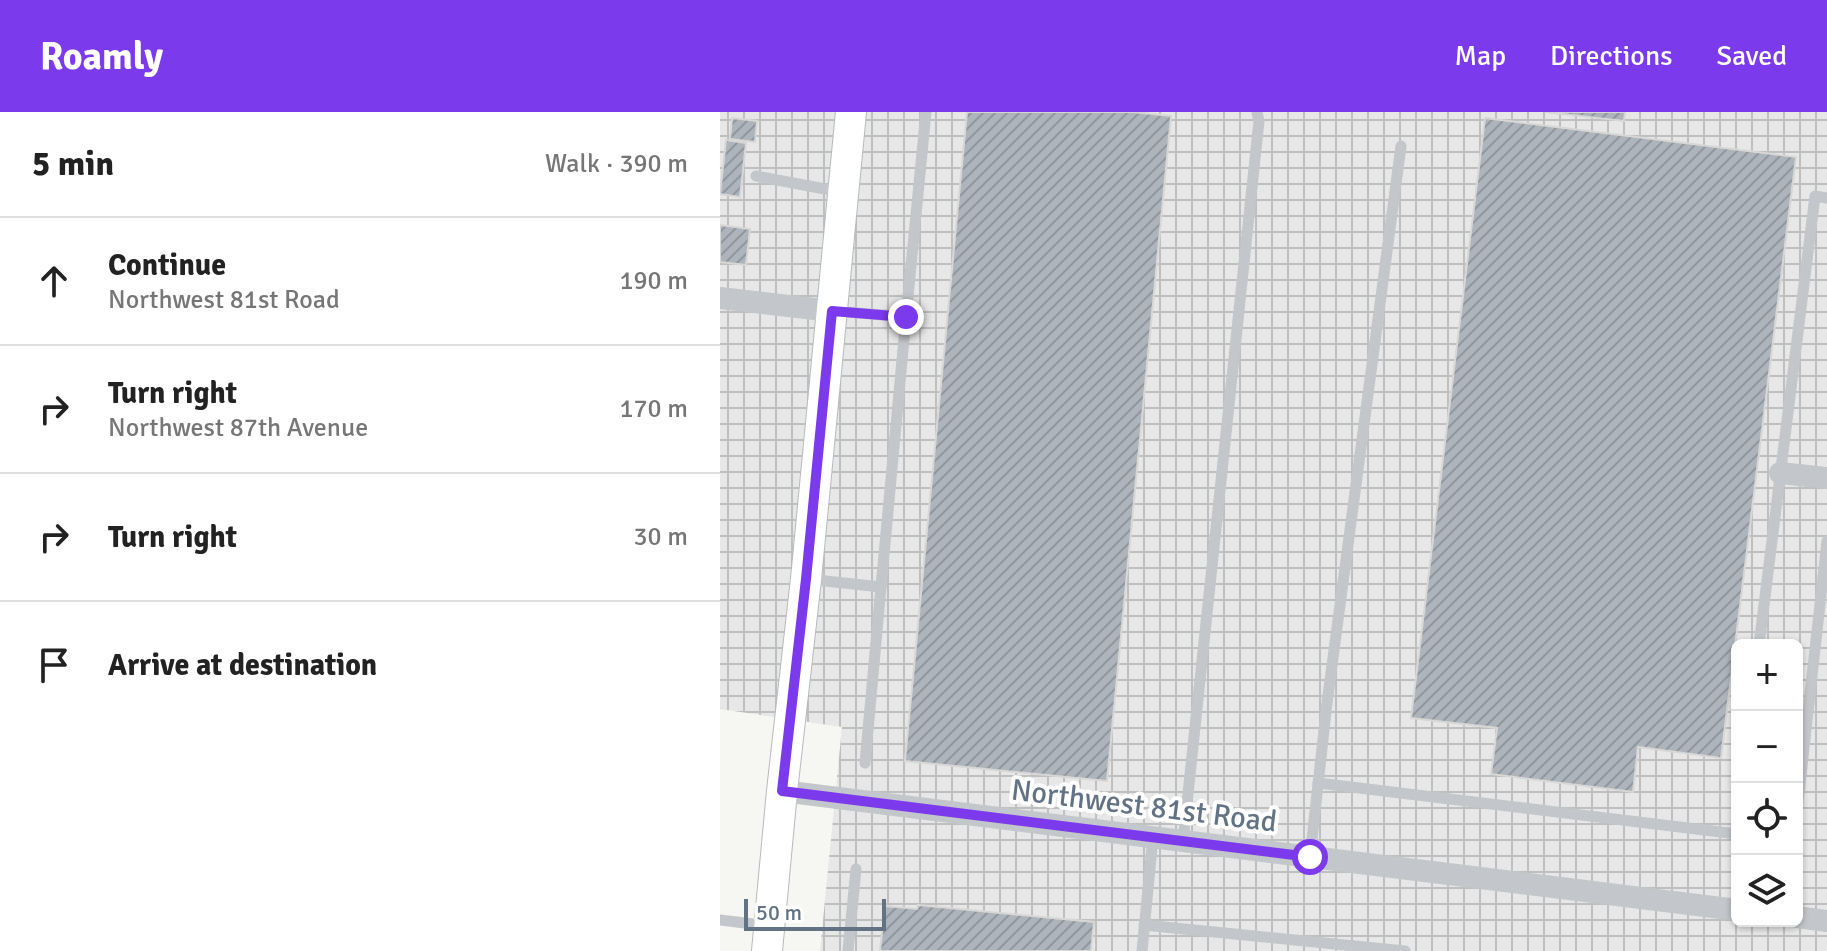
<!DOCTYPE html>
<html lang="en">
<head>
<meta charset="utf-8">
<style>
	body { margin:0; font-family:Signika,sans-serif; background:#f2f2f2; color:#222 }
	.controls { position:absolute; right:24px; bottom:24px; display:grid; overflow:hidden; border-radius:12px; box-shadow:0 2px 6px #0004 }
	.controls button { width:72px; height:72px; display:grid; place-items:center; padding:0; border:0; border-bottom:2px solid #e0e0e0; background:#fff; color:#222; font:40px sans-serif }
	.scale { position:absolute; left:24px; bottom:20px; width:142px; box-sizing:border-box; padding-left:8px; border:4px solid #647384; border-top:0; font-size:22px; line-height:28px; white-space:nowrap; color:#647384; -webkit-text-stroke:6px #fff; paint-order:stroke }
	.stop { position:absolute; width:24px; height:24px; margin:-18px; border:6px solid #7c3aed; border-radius:50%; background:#fff }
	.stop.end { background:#7c3aed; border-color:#fff; box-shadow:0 2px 8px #0008 }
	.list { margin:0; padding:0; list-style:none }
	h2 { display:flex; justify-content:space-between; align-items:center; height:104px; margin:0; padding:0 32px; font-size:34px }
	h2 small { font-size:26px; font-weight:400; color:#767676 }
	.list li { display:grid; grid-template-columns:52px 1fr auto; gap:24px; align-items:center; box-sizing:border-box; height:128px; padding:0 32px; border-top:2px solid #e0e0e0 }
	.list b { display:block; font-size:30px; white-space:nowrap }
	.list p { margin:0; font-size:26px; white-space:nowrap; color:#767676 }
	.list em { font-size:26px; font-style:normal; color:#767676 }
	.icon { flex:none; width:44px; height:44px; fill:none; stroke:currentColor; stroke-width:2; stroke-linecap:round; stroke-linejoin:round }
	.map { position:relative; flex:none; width:1107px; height:839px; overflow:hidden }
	header { display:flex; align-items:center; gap:48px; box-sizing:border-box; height:112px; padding:0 40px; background:#7c3aed; color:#fff }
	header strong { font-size:38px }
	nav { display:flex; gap:44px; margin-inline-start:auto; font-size:28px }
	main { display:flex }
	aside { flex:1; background:#fff }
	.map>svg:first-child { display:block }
</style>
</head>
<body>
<header>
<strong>Roamly</strong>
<nav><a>Map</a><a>Directions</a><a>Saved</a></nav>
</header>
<main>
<aside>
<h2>5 min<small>Walk · 390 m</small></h2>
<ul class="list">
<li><svg class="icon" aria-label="ahead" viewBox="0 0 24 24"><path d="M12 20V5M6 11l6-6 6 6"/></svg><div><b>Continue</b><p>Northwest 81st Road</p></div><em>190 m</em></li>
<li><svg class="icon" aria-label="right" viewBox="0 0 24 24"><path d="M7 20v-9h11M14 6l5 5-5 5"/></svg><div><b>Turn right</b><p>Northwest 87th Avenue</p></div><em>170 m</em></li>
<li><svg class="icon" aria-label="right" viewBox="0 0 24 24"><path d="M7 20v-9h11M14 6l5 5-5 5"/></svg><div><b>Turn right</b></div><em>30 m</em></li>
<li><svg class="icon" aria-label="arrive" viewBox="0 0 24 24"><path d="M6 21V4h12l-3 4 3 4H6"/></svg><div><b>Arrive at destination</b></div></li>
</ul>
</aside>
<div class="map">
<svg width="1107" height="839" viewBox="0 0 1107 839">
	<defs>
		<pattern id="industrial-grid" width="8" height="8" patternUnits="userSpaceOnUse" patternTransform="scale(2)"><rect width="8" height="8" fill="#e6e7e6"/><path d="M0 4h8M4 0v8" fill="none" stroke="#bec0c0"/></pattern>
		<pattern id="building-hatch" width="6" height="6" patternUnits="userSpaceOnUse" patternTransform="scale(2)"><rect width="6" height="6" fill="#aeb4bb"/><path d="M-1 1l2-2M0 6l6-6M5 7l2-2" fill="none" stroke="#91979e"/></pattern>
	</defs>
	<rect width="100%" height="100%" fill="#f6f6f2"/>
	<!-- industrial -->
	<path fill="url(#industrial-grid)" fill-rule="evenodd" d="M0,0H1107V839H100L122,615L0,597ZM1017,533H1077V809H1017Z"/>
	<!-- building -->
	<g fill="url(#building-hatch)" stroke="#d7d7d5" stroke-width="2">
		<path d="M247,0H413L451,4L387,669L185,649Z"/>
		<path d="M825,0H905L904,9Z"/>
		<path d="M12,6L37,9L35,30L10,27Z"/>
		<path d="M765,6L1076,45L1001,646L918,635L913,680L771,662L777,616L691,606Z"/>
		<path d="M6,28L26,31L20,85L0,82Z"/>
		<path d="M0,113L30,117L26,153L0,150Z"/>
		<path d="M198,793L374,810L371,839H160L165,794L197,797Z"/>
	</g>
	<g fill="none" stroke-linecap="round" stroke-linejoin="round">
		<defs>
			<path id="secondary" d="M47,839L62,679L86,467L131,0"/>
		</defs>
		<!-- secondary casing -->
		<use href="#secondary" stroke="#b5babf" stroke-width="32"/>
		<!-- service -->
		<g stroke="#c3c6ca" stroke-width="11">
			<path d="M36,64L105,77L123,78"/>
			<path d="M114,199L186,205L161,475"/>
			<path d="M186,205L206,0"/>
			<path d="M87,467L161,475L145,651"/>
			<path d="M1039,533L1095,84L1107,86"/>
			<path d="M598,671L1017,722"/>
			<path d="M1077,699L1107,429"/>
			<path d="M463,729L539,9L537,0"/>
			<path d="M590,745L607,591L681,34"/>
			<path d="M0,808L49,814"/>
			<path d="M424,813L685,839"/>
			<path d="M128,839L136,757"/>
			<path d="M422,839L433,725"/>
		</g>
		<!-- minor -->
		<g stroke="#c3c6ca" stroke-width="22">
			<path d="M0,186L112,199"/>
			<path d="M1060,361L1107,366"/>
			<path d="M62,679L1017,798"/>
			<path d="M1077,805L1107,809"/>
		</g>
		<!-- secondary -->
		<use href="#secondary" stroke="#fff" stroke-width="30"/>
	</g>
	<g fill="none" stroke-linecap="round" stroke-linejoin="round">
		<!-- route -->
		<path stroke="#7c3aed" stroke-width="10" d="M186,205L112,199L86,467L62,679L590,745"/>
	</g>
	<g text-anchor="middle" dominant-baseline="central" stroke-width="8" stroke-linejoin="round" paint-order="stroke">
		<!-- street labels -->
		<g font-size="30" fill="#647384" stroke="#fff">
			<text transform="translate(424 694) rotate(7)">Northwest 81st Road</text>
		</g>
	</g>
</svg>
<div class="controls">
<button>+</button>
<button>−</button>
<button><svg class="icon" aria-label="locate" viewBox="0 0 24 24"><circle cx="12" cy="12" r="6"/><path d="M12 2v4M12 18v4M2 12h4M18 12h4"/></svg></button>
<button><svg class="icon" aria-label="layers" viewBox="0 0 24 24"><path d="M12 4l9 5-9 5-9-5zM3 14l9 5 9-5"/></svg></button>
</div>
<div class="scale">50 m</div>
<div class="stop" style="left:590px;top:745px"></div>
<div class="stop end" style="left:186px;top:205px"></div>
</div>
</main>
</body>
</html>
